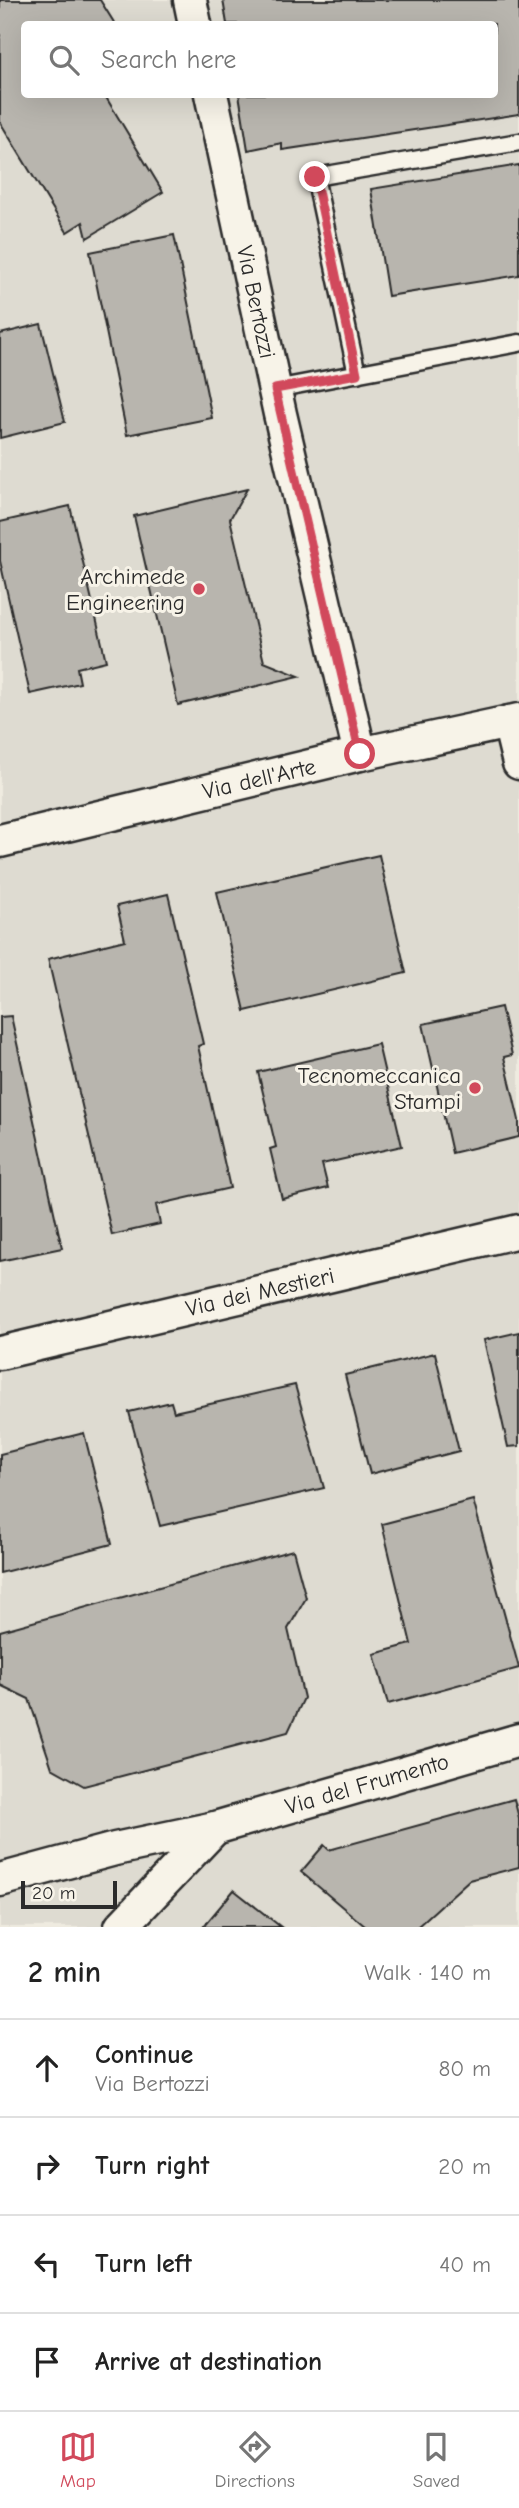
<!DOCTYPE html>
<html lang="en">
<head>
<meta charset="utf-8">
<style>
	body { margin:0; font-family:"Comic Neue",sans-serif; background:#f2f2f2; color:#222 }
	.scale { position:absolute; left:21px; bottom:18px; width:96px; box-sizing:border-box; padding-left:7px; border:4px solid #2b2b2b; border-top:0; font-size:19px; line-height:24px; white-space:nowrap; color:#2b2b2b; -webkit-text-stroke:5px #f7f3e8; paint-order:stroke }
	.stop { position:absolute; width:21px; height:21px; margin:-16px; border:5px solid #d1495b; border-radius:50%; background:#fff }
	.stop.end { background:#d1495b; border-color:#fff; box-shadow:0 2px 7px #0008 }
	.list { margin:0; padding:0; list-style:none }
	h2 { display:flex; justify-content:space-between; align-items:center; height:91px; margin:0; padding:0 28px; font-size:30px }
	h2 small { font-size:23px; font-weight:400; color:#767676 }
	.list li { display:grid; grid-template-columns:46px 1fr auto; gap:21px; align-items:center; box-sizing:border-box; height:98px; padding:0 28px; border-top:2px solid #e0e0e0 }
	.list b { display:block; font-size:26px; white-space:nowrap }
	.list p { margin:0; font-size:23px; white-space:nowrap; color:#767676 }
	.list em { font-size:23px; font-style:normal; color:#767676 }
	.icon { flex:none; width:38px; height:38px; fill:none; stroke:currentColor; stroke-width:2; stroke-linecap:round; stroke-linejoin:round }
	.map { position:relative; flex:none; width:519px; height:1927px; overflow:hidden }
	.search { position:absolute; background:#fff; box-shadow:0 7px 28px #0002; left:21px; right:21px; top:21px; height:77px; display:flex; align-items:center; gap:18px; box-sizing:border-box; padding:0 24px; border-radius:7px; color:#767676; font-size:26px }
	.sheet { height:483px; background:#fff }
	nav { display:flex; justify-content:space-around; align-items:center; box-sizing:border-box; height:98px; border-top:2px solid #e0e0e0; background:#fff; font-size:19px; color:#767676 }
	nav a { display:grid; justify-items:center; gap:4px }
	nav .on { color:#d1495b }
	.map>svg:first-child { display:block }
</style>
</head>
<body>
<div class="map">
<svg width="519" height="1927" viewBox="0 0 519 1927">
	<rect width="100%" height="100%" fill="#efebe0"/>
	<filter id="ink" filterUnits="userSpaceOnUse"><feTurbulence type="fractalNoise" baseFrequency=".0143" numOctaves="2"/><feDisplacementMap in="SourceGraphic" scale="14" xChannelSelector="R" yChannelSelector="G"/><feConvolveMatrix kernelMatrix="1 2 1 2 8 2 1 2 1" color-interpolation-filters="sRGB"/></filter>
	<g filter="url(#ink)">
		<!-- built -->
		<path fill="#dedbd1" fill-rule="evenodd" d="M0,0H519V1927H0ZM24,24H494V94H24Z"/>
		<!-- building -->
		<g fill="#b8b5ae" stroke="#2b2b2b" stroke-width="2">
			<path d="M0,0H100L115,24H24V94H104L163,192L87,238L83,222L67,232L0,122Z"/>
			<path d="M223,0H519V114L282,150V143L248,150L239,94H494V24H227Z"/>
			<path d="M519,165V275L388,296L371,189Z"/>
			<path d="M174,235L212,418L127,435L90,252Z"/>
			<path d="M41,324L65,422L0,438V334Z"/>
			<path d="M247,489L230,519L264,662L299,676L178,705L134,516Z"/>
			<path d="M70,506L106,661L77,668L80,683L30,694L0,561V522Z"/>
			<path d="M379,855L406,973L245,1011L217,892Z"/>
			<path d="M168,894L203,1044L198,1046L230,1188L156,1205L160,1224L112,1235L48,959L125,940L117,906Z"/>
			<path d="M501,1007L512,1055L504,1057L519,1120V1137L452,1153L423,1024Z"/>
			<path d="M11,1016L62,1248L0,1261V1017Z"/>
			<path d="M378,1044L402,1146L322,1164L328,1188L282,1199L270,1149L276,1147L258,1072Z"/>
			<path d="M519,1332V1446L508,1447L484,1340Z"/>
			<path d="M435,1353L459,1451L370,1474L345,1375Z"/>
			<path d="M295,1385L324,1488L160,1526L129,1412L171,1402L174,1412Z"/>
			<path d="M84,1433L112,1544L0,1573V1454Z"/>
			<path d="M473,1500L519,1668L388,1704L374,1654L411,1644L382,1524Z"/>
			<path d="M293,1550L306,1598L288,1629L304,1698L288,1732L84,1786L52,1768L29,1699L0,1685V1631Z"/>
			<path d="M514,1799L519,1818V1867L469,1880L417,1927H366L301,1872L324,1845L329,1850Z"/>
			<path d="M234,1890L281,1927H203Z"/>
		</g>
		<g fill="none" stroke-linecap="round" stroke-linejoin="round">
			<defs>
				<g id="lane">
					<path d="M357,374L315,177L519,142"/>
					<path d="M275,389L519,343"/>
				</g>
				<g id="street">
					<path d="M190,0L195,24"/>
					<path d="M211,94L280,414L360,754"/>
					<path d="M509,722L519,763"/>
					<path d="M0,841L360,754L519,720"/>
					<path d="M0,1353L519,1231"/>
					<path d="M0,1880L115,1849L215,1828L519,1740"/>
					<path d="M121,1927L215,1828"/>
				</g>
			</defs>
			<!-- lane casing -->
			<use href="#lane" stroke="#2b2b2b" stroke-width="21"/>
			<!-- street casing -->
			<use href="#street" stroke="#2b2b2b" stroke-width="37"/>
			<!-- lane -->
			<use href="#lane" stroke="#f7f3e8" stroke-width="16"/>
			<!-- street -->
			<use href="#street" stroke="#f7f3e8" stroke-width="32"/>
		</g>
	</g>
	<g fill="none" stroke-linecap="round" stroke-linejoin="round" filter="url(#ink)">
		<!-- route -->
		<path stroke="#d1495b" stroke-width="9" d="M315,177L357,374L275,389L360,754"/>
	</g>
	<!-- markers -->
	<g fill="#d1495b" stroke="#f7f3e8" stroke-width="2.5">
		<circle cx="199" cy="589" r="7"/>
		<circle cx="475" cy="1088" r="7"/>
	</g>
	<g text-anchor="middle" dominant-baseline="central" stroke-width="6" stroke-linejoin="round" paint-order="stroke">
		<!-- street labels -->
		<g font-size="23" fill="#2b2b2b" stroke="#f7f3e8">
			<text transform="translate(256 302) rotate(78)">Via Bertozzi</text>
			<text transform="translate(259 779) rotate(-13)">Via dell'Arte</text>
			<text transform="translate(260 1292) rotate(-13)">Via dei Mestieri</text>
			<text transform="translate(367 1784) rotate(-16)">Via del Frumento</text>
		</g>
		<!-- poi labels -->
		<g font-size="23" fill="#2b2b2b" stroke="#f7f3e8" text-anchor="end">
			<text x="185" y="576">Archimede<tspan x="185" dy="26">Engineering</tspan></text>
			<text x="461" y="1075">Tecnomeccanica<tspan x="461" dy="26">Stampi</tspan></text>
		</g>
	</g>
</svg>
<div class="scale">20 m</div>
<div class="stop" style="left:360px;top:754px"></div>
<div class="stop end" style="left:315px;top:177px"></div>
<div class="search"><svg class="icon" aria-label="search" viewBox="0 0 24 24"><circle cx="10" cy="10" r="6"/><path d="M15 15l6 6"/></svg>Search here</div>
</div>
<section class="sheet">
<h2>2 min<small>Walk · 140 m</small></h2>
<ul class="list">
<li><svg class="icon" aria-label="ahead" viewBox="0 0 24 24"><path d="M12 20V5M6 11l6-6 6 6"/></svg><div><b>Continue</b><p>Via Bertozzi</p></div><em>80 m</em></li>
<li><svg class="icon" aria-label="right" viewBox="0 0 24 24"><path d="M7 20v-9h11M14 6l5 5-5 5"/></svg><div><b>Turn right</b></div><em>20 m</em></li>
<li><svg class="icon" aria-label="left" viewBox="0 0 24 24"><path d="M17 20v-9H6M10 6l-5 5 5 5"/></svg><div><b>Turn left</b></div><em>40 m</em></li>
<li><svg class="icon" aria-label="arrive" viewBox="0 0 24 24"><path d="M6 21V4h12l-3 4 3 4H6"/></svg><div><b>Arrive at destination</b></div></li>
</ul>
</section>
<nav>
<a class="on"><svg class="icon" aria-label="map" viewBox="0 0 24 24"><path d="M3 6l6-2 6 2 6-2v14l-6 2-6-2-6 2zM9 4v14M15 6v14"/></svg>Map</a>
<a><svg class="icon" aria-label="directions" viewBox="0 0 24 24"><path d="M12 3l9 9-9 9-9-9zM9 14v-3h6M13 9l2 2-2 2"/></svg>Directions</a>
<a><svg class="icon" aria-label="saved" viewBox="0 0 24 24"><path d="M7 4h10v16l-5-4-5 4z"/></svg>Saved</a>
</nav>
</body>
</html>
